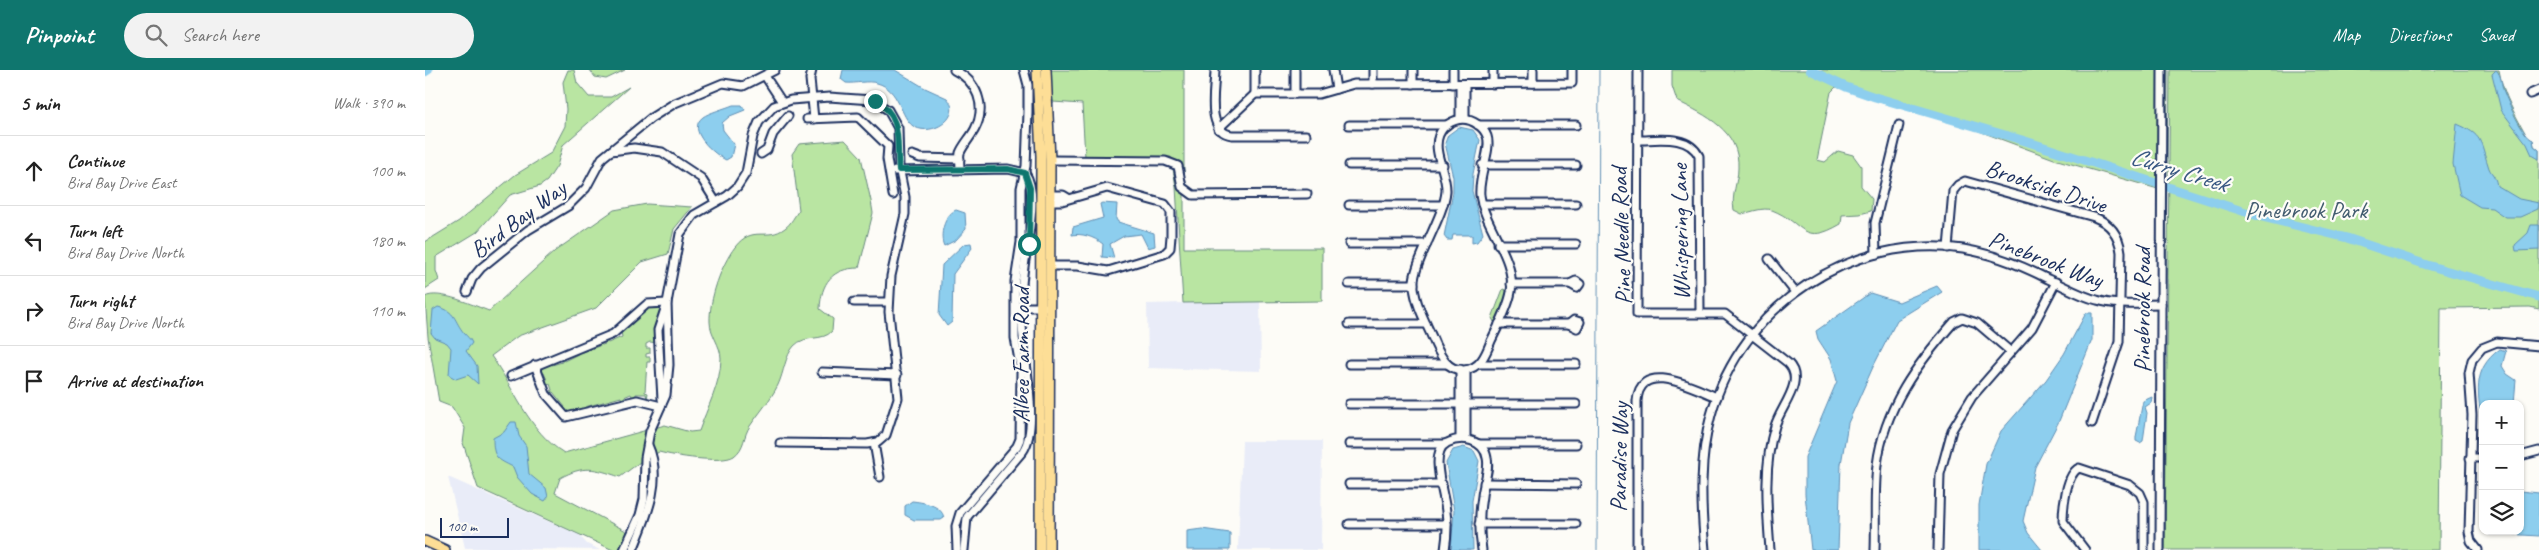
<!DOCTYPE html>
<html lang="en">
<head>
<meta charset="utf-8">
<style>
	body { margin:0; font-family:Caveat,sans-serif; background:#f2f2f2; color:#222 }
	.controls { position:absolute; right:15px; bottom:15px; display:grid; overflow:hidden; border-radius:10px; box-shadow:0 1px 4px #0004 }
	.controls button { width:45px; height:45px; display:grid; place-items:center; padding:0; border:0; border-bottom:1px solid #e0e0e0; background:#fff; color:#222; font:25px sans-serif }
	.scale { position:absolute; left:15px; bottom:12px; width:69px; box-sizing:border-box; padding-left:5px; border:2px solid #1b2f5e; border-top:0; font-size:14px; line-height:18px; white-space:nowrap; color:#1b2f5e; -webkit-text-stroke:4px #fdfcf7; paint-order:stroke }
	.stop { position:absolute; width:15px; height:15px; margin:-11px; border:4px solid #0f766e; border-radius:50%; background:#fff }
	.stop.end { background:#0f766e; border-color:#fff; box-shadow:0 1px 5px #0008 }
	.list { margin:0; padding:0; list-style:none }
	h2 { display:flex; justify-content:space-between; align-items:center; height:65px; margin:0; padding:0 20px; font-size:21px }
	h2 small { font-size:16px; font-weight:400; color:#767676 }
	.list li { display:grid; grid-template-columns:32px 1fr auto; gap:15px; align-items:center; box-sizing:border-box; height:70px; padding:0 20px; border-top:1px solid #e0e0e0 }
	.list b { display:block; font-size:19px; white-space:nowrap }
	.list p { margin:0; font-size:16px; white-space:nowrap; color:#767676 }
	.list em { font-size:16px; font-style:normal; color:#767676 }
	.icon { flex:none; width:28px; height:28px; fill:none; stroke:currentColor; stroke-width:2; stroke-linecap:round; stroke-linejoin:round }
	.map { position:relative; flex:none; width:2114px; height:480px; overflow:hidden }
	header { display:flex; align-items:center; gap:30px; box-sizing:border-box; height:70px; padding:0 25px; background:#0f766e; color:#fff }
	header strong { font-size:24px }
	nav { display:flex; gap:28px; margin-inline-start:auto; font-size:18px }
	.search { width:350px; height:45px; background:#f2f2f2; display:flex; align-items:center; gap:12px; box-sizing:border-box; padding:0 18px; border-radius:28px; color:#767676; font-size:19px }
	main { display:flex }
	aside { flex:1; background:#fff }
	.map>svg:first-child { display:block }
</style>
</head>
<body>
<header>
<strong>Pinpoint</strong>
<div class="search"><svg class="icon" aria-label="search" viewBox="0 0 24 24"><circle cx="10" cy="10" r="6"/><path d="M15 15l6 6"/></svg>Search here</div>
<nav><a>Map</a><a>Directions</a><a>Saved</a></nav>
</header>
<main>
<aside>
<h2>5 min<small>Walk · 390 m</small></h2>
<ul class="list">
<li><svg class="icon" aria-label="ahead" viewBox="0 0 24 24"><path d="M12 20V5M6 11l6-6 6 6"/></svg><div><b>Continue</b><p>Bird Bay Drive East</p></div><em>100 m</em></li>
<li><svg class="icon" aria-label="left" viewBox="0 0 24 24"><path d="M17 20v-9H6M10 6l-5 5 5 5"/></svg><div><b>Turn left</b><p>Bird Bay Drive North</p></div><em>180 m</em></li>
<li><svg class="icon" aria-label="right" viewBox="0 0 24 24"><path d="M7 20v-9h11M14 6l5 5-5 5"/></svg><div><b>Turn right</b><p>Bird Bay Drive North</p></div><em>110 m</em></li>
<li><svg class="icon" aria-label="arrive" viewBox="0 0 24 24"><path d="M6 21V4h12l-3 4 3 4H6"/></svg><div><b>Arrive at destination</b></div></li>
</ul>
</aside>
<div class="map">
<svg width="2114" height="480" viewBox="0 0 2114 480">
	<rect width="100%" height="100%" fill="#fdfcf7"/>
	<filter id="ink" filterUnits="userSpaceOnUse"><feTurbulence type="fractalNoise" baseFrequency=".02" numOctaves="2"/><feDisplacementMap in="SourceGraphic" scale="10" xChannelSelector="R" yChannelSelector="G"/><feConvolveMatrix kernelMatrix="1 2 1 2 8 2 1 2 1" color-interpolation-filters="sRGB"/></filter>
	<g filter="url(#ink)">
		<!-- built -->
		<g fill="#e9ecf8">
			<path d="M835,231L836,301L723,298L722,234Z"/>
			<path d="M817,371H897L896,480H813Z"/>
			<path d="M23,407L154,465L162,474L175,480L40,478Z"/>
		</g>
		<!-- green -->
		<g fill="#b9e5a2" stroke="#6a8a80">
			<path d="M143,0H149L152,13L164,27H186L204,17L138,75L132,96L122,111L115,116L85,125L52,162L11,187V201L14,210L0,219V172L34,151L90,105L126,83L140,56L141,39L138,12Z"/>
			<path d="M165,0H200L181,9L170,7Z"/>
			<path d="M624,0H759V178H897V231L758,233L751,117L746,87H660L657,34L628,32Z"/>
			<path d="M1247,0H1735L1733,119L1629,89L1535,54L1411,17L1406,22L1392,90L1400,92L1413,81L1428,85L1436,96V116L1447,129L1446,141L1435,144L1417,145L1416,154C1377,177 1380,153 1347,140C1338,137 1326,142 1317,144L1309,140C1306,125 1313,112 1313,98C1315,61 1281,45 1252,31L1247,16Z"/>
			<path d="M1739,0H1743L1738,480L1741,122L1738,121Z"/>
			<path d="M1745,0H2074C2078,25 2091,46 2103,68L2108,70L2109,76L2114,80V239L2105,237L2016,238L2014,480H1740Z"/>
			<path d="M420,70L436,87L446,131L448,143L434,198C407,198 396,213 395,239L408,249L407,261C398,272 380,264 369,276C360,286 359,302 353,315C346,329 334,343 325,356C318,366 320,378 309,386C297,394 248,386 234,382L215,392L195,407C169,398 159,395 135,408L130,423L203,462L194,480H188L53,418L38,373L40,358L27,337L14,332L3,267L0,227C14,219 50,236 64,241L130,181L189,140L222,134L267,137L249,159L243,184L217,192L171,238L93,266L66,286C90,319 103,361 139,383L240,355L265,362L274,361C282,338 296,313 296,288C296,276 285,264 285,252C284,230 296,195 310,177C328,154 342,172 360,158C366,154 370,145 374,140L367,84L374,74Z"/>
			<path d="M1078,219L1083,221L1082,224L1072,251L1069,252L1067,248Z"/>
			<path d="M228,235L237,238L232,273L225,272L221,274V278H225V283L221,284V287H225V292H222L220,322L223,323L222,329L221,324H211L210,328H208L206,324L199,327L200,331H197L196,327L160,337L159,342L157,338L146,341V345L137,340L140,337L128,322L125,323L127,320L125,314L120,316L119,312L122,310L119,303L115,304L114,298L125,292L127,295L137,292V288L139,291L153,284L152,280L155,279L157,282L174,276L173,273L177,275L180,274L179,270L183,273L197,267L196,262L222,236Z"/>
		</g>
		<!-- water -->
		<g fill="#8dceee" stroke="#5f8eb4">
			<path d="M418,0H470L500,18L522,28C539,47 506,68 488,56C475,47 475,19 452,13C442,10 431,14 421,13L416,9Z"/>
			<path d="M2071,0C2077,5 2076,15 2079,22C2083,32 2098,67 2108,70L2109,76L2114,80V89L2107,85L2102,74L2076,40L2067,4Z"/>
			<path d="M308,35H317L320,40L305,46L297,53L298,60L309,74L306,87L301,90C290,85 260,60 278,47C283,43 301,38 308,35Z"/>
			<path d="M2032,54C2058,65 2055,71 2063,95C2065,104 2070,103 2072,116L2094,129L2114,133L2113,139L2095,147H2080L2067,138L2055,137L2035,125L2028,94Z"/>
			<path d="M1034,57L1048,60L1055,70L1048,104L1047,121L1058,164L1052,172L1047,173V165H1028L1027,170H1022L1019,166L1028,122V107L1020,73L1023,65Z"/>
			<path d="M677,133L692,134L691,149L693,152L729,163L730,176L723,178L716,164L699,166L685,174L689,188L677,187L678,174C669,167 657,163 647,165L648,157L678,148L675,134Z"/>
			<path d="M531,140L540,143L541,159L531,170L519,176C514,166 519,145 531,140Z"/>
			<path d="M2106,155H2114V180L2091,181L2090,175L2103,163Z"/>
			<path d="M546,173L547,178L528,204L527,252L522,256L514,245L517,195L539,174Z"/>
			<path d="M1512,216L1517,222L1472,250L1448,297L1423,353L1416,394L1413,480H1386L1380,424V387L1412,311L1406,289L1393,269L1391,261L1445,223L1474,232Z"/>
			<path d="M13,237C31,241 29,251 39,263C42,267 45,268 47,273L41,281L52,296L53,314L43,305L31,309L24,305L26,278L22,273L10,268L6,263L8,240Z"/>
			<path d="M1661,243H1667V270L1634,351L1610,397L1598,451L1603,463L1617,480H1554V435L1561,394L1576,361L1621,310L1639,284Z"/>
			<path d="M2075,279L2081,281L2077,296L2082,304L2091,310L2089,334H2058L2057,357C2054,325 2045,301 2075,279Z"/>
			<path d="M1727,327L1726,333L1720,337L1722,343L1718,371L1715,373L1711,371V367L1718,331Z"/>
			<path d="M86,352H91L94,366L101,376L104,404L121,418L123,427L120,431L107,424L92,407L88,397C72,389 68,388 68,368L79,362Z"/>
			<path d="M1039,377L1049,381L1054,391L1047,431L1048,480H1026L1029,441L1021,393L1028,380Z"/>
			<path d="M2095,421L2114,423V466L2079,464V461H2095Z"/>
			<path d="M487,431C497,432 517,435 519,448L516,450H489L480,445V436Z"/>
			<path d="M777,459L805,463V480H762V461Z"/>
		</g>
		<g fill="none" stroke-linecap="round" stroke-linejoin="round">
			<!-- stream -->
			<path stroke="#5f8eb4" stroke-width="1" d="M1172,480L1174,0"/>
			<!-- river -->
			<g stroke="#8dceee" stroke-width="9">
				<path d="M1385,0L1421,17L1450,27L1597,70L1833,146L1922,168L2002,195L2114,227"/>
				<path d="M0,2L3,0"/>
			</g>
			<defs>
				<g id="minor">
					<path d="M387,0L385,9L389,49"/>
					<path d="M529,0C552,11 562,36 550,59C546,67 538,75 535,83C534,88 535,94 535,99"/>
					<path d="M790,0C790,19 780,62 807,65H881"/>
					<path d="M908,0L911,19"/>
					<path d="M988,0V14"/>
					<path d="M1028,0V14"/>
					<path d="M1068,0V14"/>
					<path d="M1213,0L1212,244H1300L1363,293C1381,311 1356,336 1350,356C1338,395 1342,440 1345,480"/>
					<path d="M340,6L357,32"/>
					<path d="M1108,13V0"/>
					<path d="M948,14V0"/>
					<path d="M1035,14V49"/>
					<path d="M1040,14V49"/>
					<path d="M830,24V0"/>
					<path d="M870,24V0"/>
					<path d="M2105,24L2114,20"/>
					<path d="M382,49L433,47L463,76L462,89L468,125"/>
					<path d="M1038,49C1048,50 1058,56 1062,66C1067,80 1053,106 1055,125C1060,158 1091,188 1086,222C1083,239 1073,256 1066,271C1061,284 1055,299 1039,300C1023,301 1016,287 1010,274C1003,256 991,237 989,217C986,195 1019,148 1021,121C1022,103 1007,82 1014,65C1018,55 1028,50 1038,49Z"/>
					<path d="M924,55H1022"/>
					<path d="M1053,55H1151"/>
					<path d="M793,59L830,24H894L929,14L1147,13V0"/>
					<path d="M1213,70C1233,70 1263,64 1274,86L1275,243"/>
					<path d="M186,81L209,78L237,82L276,108L291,132"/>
					<path d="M336,84L342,80L348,64L363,46"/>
					<path d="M487,85L495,88L535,89"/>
					<path d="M625,90L740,91L753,96L757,117L768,125L882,124"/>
					<path d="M924,95H1018"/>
					<path d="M1057,95H1151"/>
					<path d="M470,101L583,99L600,103"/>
					<path d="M625,125H638L643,128"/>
					<path d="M625,131H637L682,118L740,134L746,142V166L745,178L739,184L683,201L653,196H625"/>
					<path d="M1057,134H1151"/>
					<path d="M924,135H1018"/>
					<path d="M924,174H1002"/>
					<path d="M1073,174H1151"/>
					<path d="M1523,178L1528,121L1533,115L1540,111L1669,147C1685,153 1694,165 1696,182L1694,272L1667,353"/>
					<path d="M1451,184L1450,153L1474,55"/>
					<path d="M1344,189L1370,222"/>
					<path d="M1151,211L1155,214L1152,218L1145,214Z"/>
					<path d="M924,214H989"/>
					<path d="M1086,214H1145"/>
					<path d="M42,222L47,209L56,198L103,160L143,136L161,118L177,88L226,48L250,33L298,13L318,16L350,0"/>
					<path d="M429,232H464"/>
					<path d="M595,237H619"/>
					<path d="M1149,250L1155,252L1152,258L1144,254Z"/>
					<path d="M924,254H1001"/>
					<path d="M1074,254H1144"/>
					<path d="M924,294H1022"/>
					<path d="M1054,294H1151"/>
					<path d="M110,295L121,324L141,347L212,330L236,336"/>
					<path d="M1035,299V369"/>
					<path d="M397,302L472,305"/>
					<path d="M86,306L188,264L222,234L242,233"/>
					<path d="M237,329L233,260L241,236"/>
					<path d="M924,334H1151"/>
					<path d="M1041,369V300"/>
					<path d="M449,373L455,407"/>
					<path d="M924,374H1019"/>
					<path d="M1054,374H1151"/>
					<path d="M2095,386L2114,381"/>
					<path d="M2045,388H2058"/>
					<path d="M1059,413L1151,414"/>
					<path d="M924,414H1017"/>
					<path d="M924,454H1022"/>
					<path d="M1054,454H1151"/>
					<path d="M199,480L215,445L219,429L220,388L225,361L241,325L244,295L242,233L255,164L269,145L302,126L312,117L321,103L328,66L334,52L349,36L366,30L404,27L447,30L463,40L473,58L474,97L480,127V144L466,206L464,242L473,328L461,365L453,372L442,374L355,373"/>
					<path d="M208,480C221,448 239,410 223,375"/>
					<path d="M532,480L531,456L535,443L592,376L595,369L596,302L590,268V211L596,172V118L601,96L603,42V15L599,0"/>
					<path d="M539,480L542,447L598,381C614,357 600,295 598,267C596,251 597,234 597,217C597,190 617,126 600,103"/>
					<path d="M1020,480C1022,467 1023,454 1021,442C1020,425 1003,382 1022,373C1037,365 1059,370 1062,388C1065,400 1058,414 1057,426C1054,444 1054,462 1057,480"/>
					<path d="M1212,480V331C1215,288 1270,319 1292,327"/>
					<path d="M1280,480C1276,436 1274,388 1286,345C1316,236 1426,163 1538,179C1568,184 1596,195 1623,209C1639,216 1655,226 1672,230C1691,236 1715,234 1736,234"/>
					<path d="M1450,480C1451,452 1449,423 1452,395C1459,338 1492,294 1529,252L1537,248L1552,253L1586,282"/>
					<path d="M1513,480L1515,404L1527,360L1547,327L1607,258L1631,212"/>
					<path d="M1660,480L1638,451C1638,438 1641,404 1654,398L1705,415L1715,423L1719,432V480"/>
					<path d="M1735,480L1737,0"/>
					<path d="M2053,480L2046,471L2044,462L2047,345L2044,303L2047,290L2057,278L2072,272L2114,276"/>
				</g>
				<g id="major">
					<path d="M612,0L616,86L615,480"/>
					<path d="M621,0L625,90L624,480"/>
					<path d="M0,471L20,480"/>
				</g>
			</defs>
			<!-- minor casing -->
			<use href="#minor" stroke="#1b2f5e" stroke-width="11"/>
			<!-- major casing -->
			<use href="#major" stroke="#1b2f5e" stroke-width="12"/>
			<!-- minor -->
			<use href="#minor" stroke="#fdfcf7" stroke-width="7"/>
			<!-- major -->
			<use href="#major" stroke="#fdde96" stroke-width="9"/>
		</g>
	</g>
	<g fill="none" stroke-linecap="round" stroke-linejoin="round" filter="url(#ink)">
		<!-- route -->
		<path stroke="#0f766e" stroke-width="6" d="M450,31C479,45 471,74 474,100L583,99L600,103L605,118L604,174"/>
	</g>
	<g text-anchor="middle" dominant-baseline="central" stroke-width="4.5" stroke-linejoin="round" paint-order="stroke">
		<!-- street labels -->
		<g font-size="24" fill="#1b2f5e" stroke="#fdfcf7">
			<text transform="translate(1621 116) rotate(18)">Brookside Drive</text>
			<text transform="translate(93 149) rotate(-37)">Bird Bay Way</text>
			<text transform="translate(1255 162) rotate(-91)">Whispering Lane</text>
			<text transform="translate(1196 166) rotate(-92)">Pine Needle Road</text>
			<text transform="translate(1621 189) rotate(21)">Pinebrook Way</text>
			<text transform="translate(1717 240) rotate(-90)">Pinebrook Road</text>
			<text transform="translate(596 285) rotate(-90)">Albee Farm Road</text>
			<text transform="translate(1194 387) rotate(-89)">Paradise Way</text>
		</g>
		<!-- park labels -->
		<g font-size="24" fill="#425c6f" stroke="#fdfcf7">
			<text x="1881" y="140">Pinebrook Park</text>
		</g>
		<!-- water labels -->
		<g font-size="25" font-style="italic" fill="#385782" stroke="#fdfcf7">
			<text transform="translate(1754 100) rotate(17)">Curry Creek</text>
		</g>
	</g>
</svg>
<div class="controls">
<button>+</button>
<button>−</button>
<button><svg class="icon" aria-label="layers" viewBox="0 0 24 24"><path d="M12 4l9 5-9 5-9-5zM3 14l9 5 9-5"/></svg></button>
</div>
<div class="scale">100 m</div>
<div class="stop" style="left:604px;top:174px"></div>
<div class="stop end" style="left:450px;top:31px"></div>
</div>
</main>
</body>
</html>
